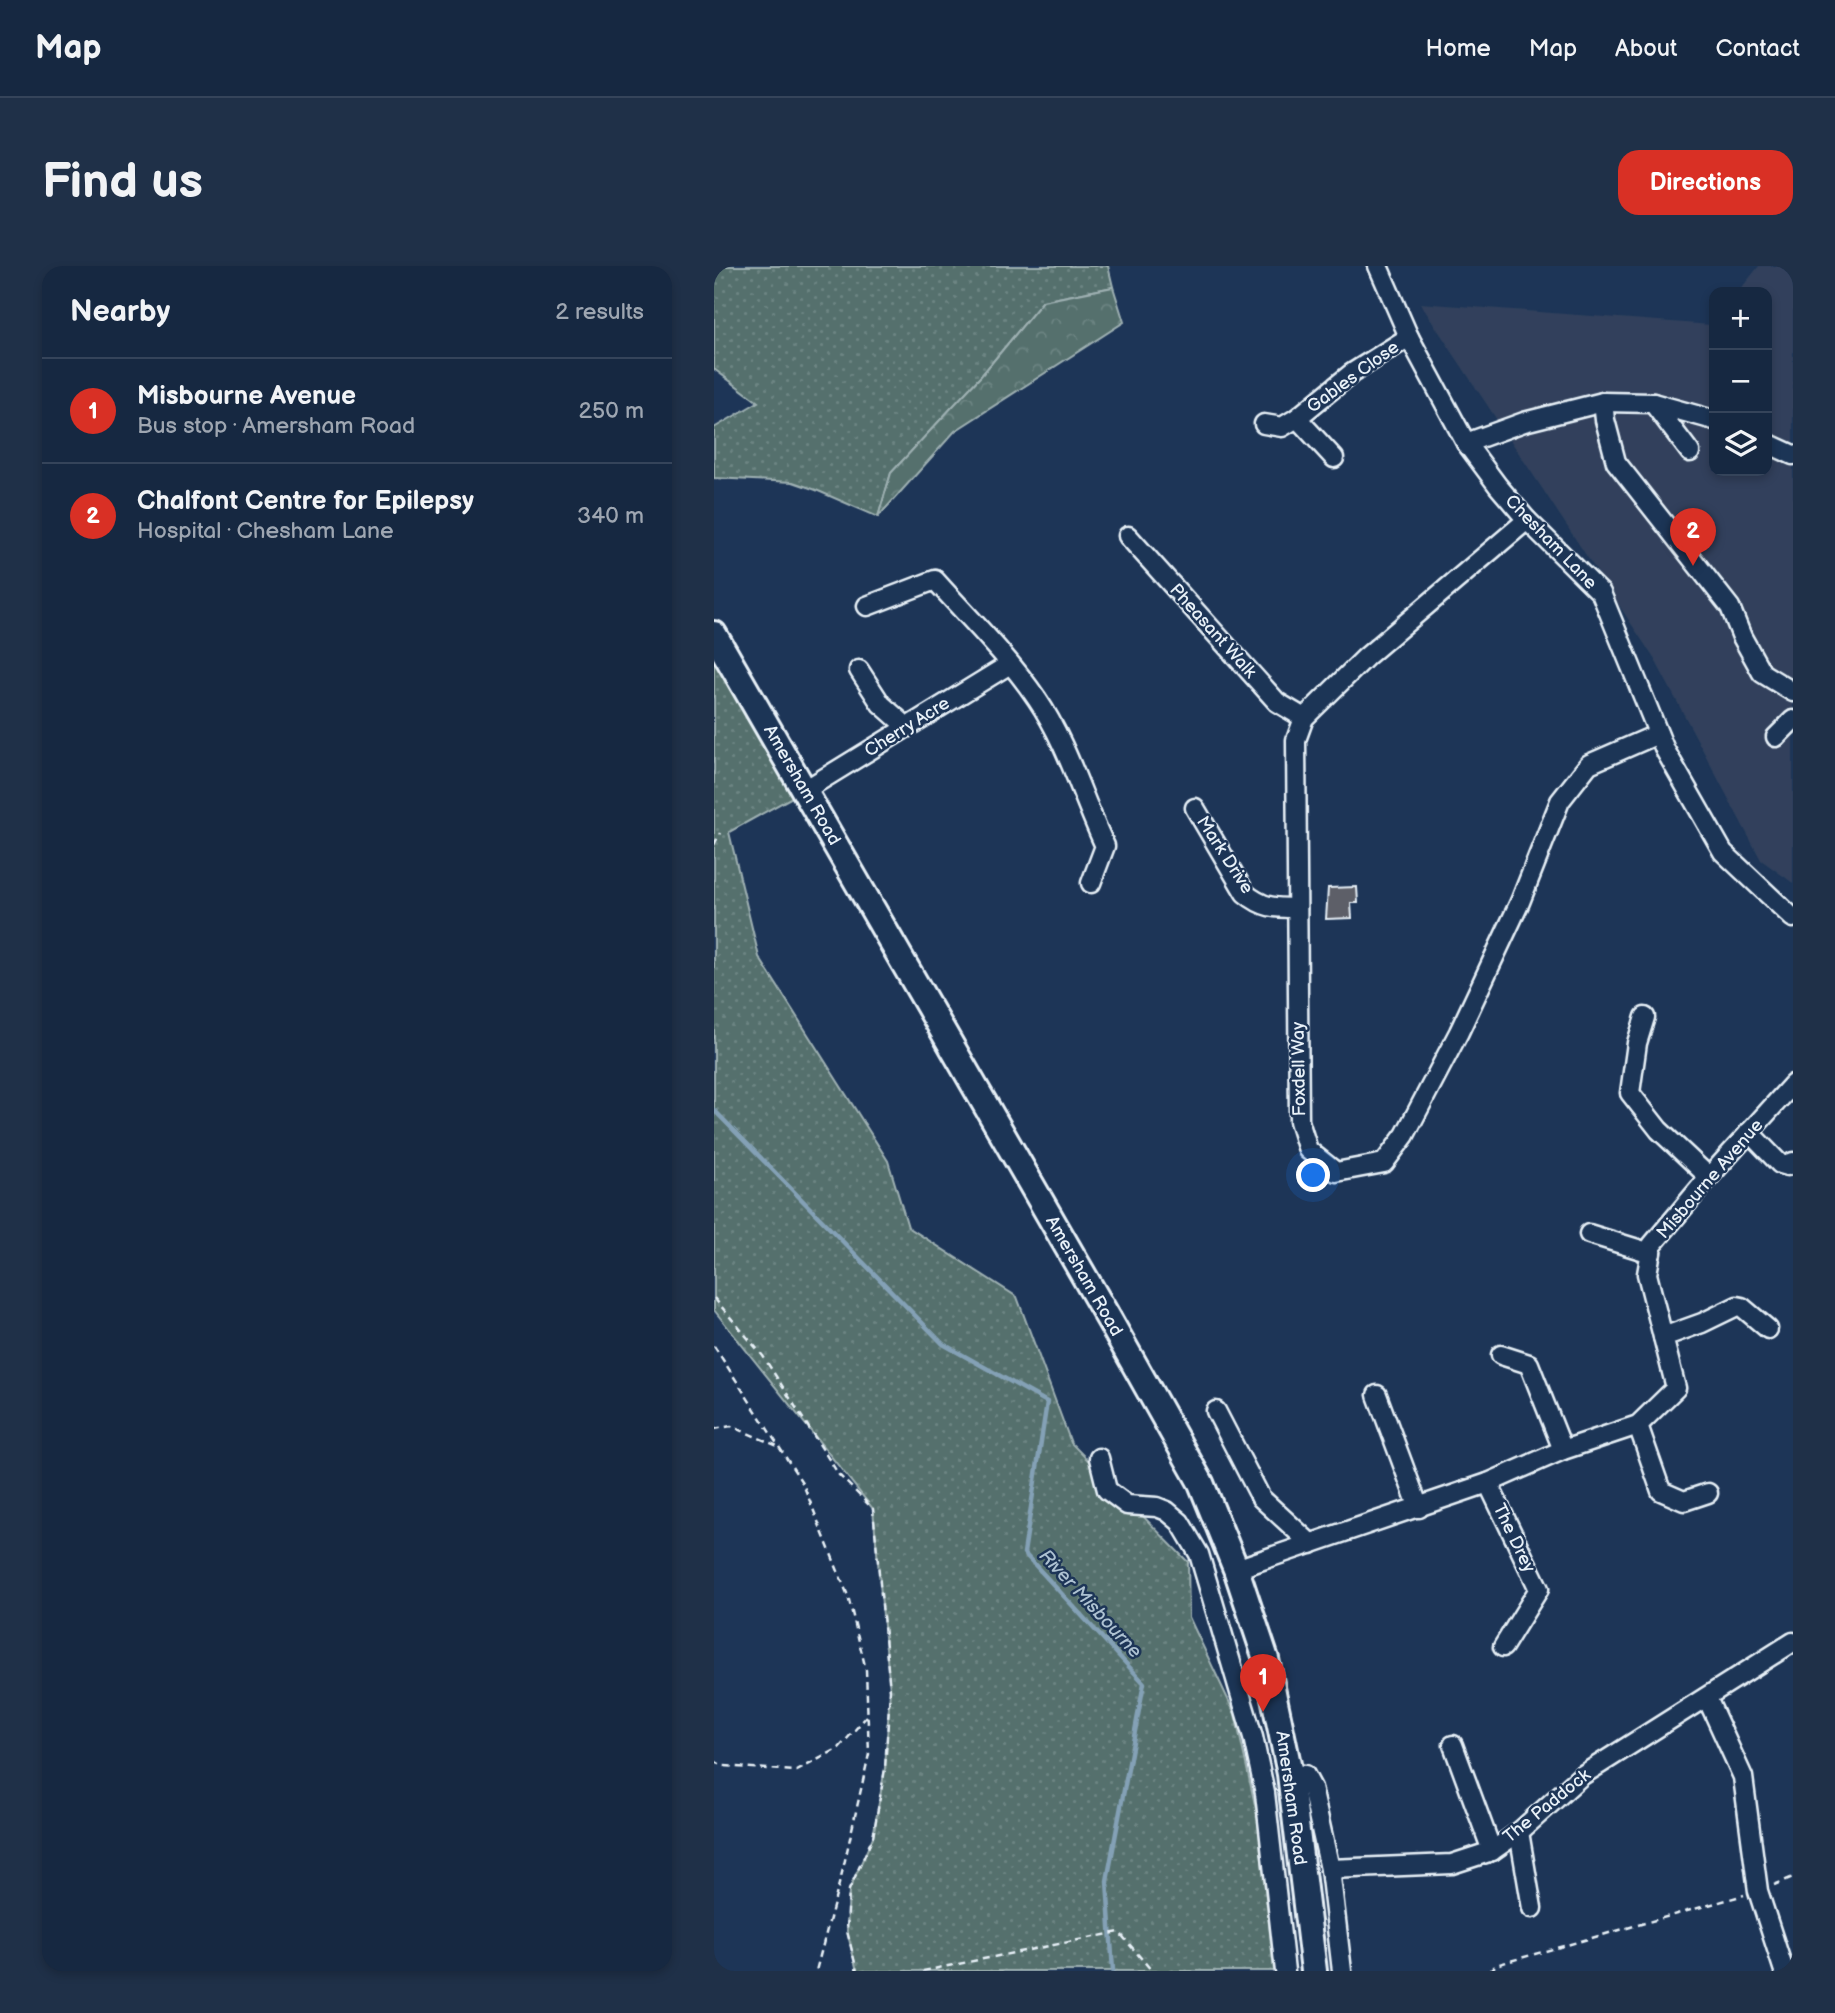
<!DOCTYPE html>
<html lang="en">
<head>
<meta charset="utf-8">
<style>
	body { margin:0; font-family:"Balsamiq Sans",sans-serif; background:#1f3048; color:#f1f3f6 }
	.controls { position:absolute; right:21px; top:21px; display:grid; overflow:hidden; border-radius:14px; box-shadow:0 4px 10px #0003 }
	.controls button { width:63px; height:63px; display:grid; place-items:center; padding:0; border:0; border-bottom:2px solid #35445a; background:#162841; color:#f1f3f6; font:35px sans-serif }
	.you { position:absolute; left:600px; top:910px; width:24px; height:24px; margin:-18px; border:5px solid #fff; border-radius:50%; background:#1a73e8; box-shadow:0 0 0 10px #1a73e833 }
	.badge { display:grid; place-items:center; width:46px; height:46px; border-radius:50%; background:#d93025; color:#fff; font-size:23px; font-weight:700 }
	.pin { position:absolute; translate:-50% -58px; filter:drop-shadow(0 2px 4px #0008) }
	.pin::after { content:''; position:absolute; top:37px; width:24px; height:21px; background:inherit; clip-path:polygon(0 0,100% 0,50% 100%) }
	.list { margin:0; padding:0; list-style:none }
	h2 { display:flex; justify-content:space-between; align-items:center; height:91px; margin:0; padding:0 28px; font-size:30px }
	h2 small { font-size:23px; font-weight:400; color:#9ea6b1 }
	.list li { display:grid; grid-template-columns:46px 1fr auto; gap:21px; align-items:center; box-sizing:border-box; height:105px; padding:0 28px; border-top:2px solid #35445a }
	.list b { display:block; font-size:26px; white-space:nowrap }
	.list p { margin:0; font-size:23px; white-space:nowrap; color:#9ea6b1 }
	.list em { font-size:23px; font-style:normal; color:#9ea6b1 }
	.icon { flex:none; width:38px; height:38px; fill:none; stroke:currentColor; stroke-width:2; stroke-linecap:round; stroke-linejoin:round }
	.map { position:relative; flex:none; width:1079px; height:1705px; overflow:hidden; border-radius:21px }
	header { display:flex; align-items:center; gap:42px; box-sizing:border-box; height:98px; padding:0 35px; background:#162841; border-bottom:2px solid #35445a }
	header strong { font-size:33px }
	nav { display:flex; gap:38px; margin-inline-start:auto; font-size:24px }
	.intro { display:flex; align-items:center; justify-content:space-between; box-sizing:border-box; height:168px; padding:0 42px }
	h1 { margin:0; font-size:49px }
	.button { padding:18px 32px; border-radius:21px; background:#d93025; color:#fff; font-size:24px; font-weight:700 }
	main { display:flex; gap:42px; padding:0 42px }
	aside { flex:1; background:#162841; border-radius:21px; box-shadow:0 4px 10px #0003 }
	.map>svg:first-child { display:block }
</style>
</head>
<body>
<header>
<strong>Map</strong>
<nav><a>Home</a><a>Map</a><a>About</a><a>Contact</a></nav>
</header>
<div class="intro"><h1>Find us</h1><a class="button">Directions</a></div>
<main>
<aside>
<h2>Nearby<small>2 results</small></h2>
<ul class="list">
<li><span class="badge">1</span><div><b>Misbourne Avenue</b><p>Bus stop · Amersham Road</p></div><em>250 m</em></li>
<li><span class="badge">2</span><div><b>Chalfont Centre for Epilepsy</b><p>Hospital · Chesham Lane</p></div><em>340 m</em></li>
</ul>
</aside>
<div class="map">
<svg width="1079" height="1705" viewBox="0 0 1079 1705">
	<defs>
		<pattern id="grass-dots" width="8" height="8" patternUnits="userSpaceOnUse" patternTransform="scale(1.75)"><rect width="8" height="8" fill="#55706d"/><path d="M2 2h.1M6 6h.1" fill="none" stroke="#6d8583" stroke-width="1.8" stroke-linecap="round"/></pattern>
		<pattern id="forest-crowns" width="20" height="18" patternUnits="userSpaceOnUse" patternTransform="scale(1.75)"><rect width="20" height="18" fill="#55706d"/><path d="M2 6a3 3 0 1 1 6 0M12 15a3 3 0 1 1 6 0" fill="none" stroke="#6d8583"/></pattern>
	</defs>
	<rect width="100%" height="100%" fill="#1d3557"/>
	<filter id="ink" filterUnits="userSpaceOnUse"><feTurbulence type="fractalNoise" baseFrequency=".0143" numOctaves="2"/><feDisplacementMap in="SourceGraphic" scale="14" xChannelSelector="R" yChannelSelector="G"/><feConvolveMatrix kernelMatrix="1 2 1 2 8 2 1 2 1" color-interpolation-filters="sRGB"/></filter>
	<g filter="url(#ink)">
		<!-- built -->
		<path fill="#30415c" d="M1045,0H1079V617L1047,594L941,394L706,37L998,59L1000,57V205H1053V26H1024Z"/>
		<!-- grass -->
		<g fill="url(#grass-dots)" stroke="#9eb0b2" stroke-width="2">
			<path d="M0,0H394L399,21L329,35L267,110L177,207L164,251L102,224L79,216L0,212V162L44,136L0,103Z"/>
			<path d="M0,362L91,524L15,566L45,691L174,895L194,961L303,1031L357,1177L474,1296L475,1351L521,1448L543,1548L560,1705H143L133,1665L135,1624L159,1571L171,1502L176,1424L159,1243L0,1044Z"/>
		</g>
		<!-- forest -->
		<path fill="url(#forest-crowns)" stroke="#9eb0b2" stroke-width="2" d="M399,21L410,56L241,165L164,251L177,207L267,110L329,35Z"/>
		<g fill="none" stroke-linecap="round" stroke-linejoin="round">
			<!-- stream -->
			<path stroke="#84a1b6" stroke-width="4.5" d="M0,844L229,1078L333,1136L310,1287L430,1417L393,1615L399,1705"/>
		</g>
		<!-- building -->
		<path fill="#5d5e67" stroke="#e8f1f8" stroke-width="2" d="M643,621L644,637H637L638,652L612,653L614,622Z"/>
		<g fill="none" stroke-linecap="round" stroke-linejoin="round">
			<defs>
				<g id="minor">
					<path d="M664,0L695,71L752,177L784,220L813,254L887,327L951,484L1009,586L1079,652"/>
					<path d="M889,136L891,154L902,196L1016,341L1028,371L1048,407L1079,426"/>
					<path d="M939,137L976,186"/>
					<path d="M583,152L620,192"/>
					<path d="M550,158L568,161L583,152L638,107L695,71"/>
					<path d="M752,177L810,156L889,136L939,137L1000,154"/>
					<path d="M1053,177L1079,189"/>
					<path d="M813,254L652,391L590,452L582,474L585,855L594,884L622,906L670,897L691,869L745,766L806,636L846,535L875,498L944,468"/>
					<path d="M414,270L563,436L590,452"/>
					<path d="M153,340L221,314C255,352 294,390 323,433C353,477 368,531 391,580L377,617"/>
					<path d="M145,404L167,438L193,461"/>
					<path d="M1062,471L1079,454"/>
					<path d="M91,524L296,398"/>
					<path d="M481,542L531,627C549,642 560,642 583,642"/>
					<path d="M931,751L923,777L916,827L945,864L995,911"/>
					<path d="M1035,866L1066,898L1073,900L1079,896"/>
					<path d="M875,968L937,987"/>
					<path d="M949,1071L988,1057L1023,1040L1028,1041L1054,1063"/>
					<path d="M787,1089L815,1098L849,1184"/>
					<path d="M663,1129L705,1242"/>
					<path d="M502,1145L547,1232L597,1278"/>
					<path d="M924,1159L947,1225L970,1235L994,1227"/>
					<path d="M385,1192L393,1224L413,1239L443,1241L453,1245L466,1256L485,1288L539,1471L551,1527L571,1705"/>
					<path d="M774,1217L825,1323L789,1381"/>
					<path d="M522,1303L774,1217L849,1184L924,1159L962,1122L933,1008L938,979L995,911L1079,818"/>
					<path d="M993,1432L1029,1511L1044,1625L1070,1705"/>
					<path d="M739,1479L778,1585"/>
					<path d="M576,1508L591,1509L598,1522L616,1603L628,1705"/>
					<path d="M805,1566L818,1642"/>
					<path d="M616,1603L738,1598L778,1585L805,1566L867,1510L1079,1376"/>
				</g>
				<path id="highway" d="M0,368L396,1055L487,1217L522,1303L552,1393L576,1508L600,1705"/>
			</defs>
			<!-- minor casing -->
			<use href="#minor" stroke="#e8f1f8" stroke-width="23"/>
			<!-- highway casing -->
			<use href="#highway" stroke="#e8f1f8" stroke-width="30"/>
			<!-- path -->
			<g stroke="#e8f1f8" stroke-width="2.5" stroke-dasharray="7 5" stroke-linecap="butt">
				<path d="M0,579L6,567"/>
				<path d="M0,1032L49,1090L125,1209L159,1243L176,1424L171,1503L159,1571L135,1624L133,1665L143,1705"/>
				<path d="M0,1080L89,1218L134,1330L152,1404L155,1488L129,1603L102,1705"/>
				<path d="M0,1163L17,1160L66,1181"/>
				<path d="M0,1495L9,1500L83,1505L125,1482L153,1450"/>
				<path d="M1060,1619L1079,1611"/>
				<path d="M209,1705L405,1666L438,1705"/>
				<path d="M776,1705L782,1699L1030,1629"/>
			</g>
			<!-- minor -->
			<use href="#minor" stroke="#1d3557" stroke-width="18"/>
			<!-- highway -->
			<use href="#highway" stroke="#1d3557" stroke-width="24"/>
		</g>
	</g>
	<g text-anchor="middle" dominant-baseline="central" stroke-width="5" stroke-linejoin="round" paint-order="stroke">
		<!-- street labels -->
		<g font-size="18" fill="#e8f1f8" stroke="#1d3557">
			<text transform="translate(639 111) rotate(-36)">Gables Close</text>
			<text transform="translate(837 276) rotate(46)">Chesham Lane</text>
			<text transform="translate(499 365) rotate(48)">Pheasant Walk</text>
			<text transform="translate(193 461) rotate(-32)">Cherry Acre</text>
			<text transform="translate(88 519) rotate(60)">Amersham Road</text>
			<text transform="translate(511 589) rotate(57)">Mark Drive</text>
			<text transform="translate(585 803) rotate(-91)">Foxdell Way</text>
			<text transform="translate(996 913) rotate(-49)">Misbourne Avenue</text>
			<text transform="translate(370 1010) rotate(60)">Amersham Road</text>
			<text transform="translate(800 1272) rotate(64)">The Drey</text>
			<text transform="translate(577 1532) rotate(82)">Amersham Road</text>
			<text transform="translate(833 1540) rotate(-39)">The Paddock</text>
		</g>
		<!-- water labels -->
		<g font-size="19" font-style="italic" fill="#aec2d2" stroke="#1d3557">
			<text transform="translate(376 1338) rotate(47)">River Misbourne</text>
		</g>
	</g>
</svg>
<div class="controls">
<button>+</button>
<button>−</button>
<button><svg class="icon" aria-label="layers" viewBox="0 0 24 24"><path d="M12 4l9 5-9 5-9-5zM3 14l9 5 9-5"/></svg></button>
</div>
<div class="you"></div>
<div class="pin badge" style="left:549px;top:1446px">1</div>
<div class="pin badge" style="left:979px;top:300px">2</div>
</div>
</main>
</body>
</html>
